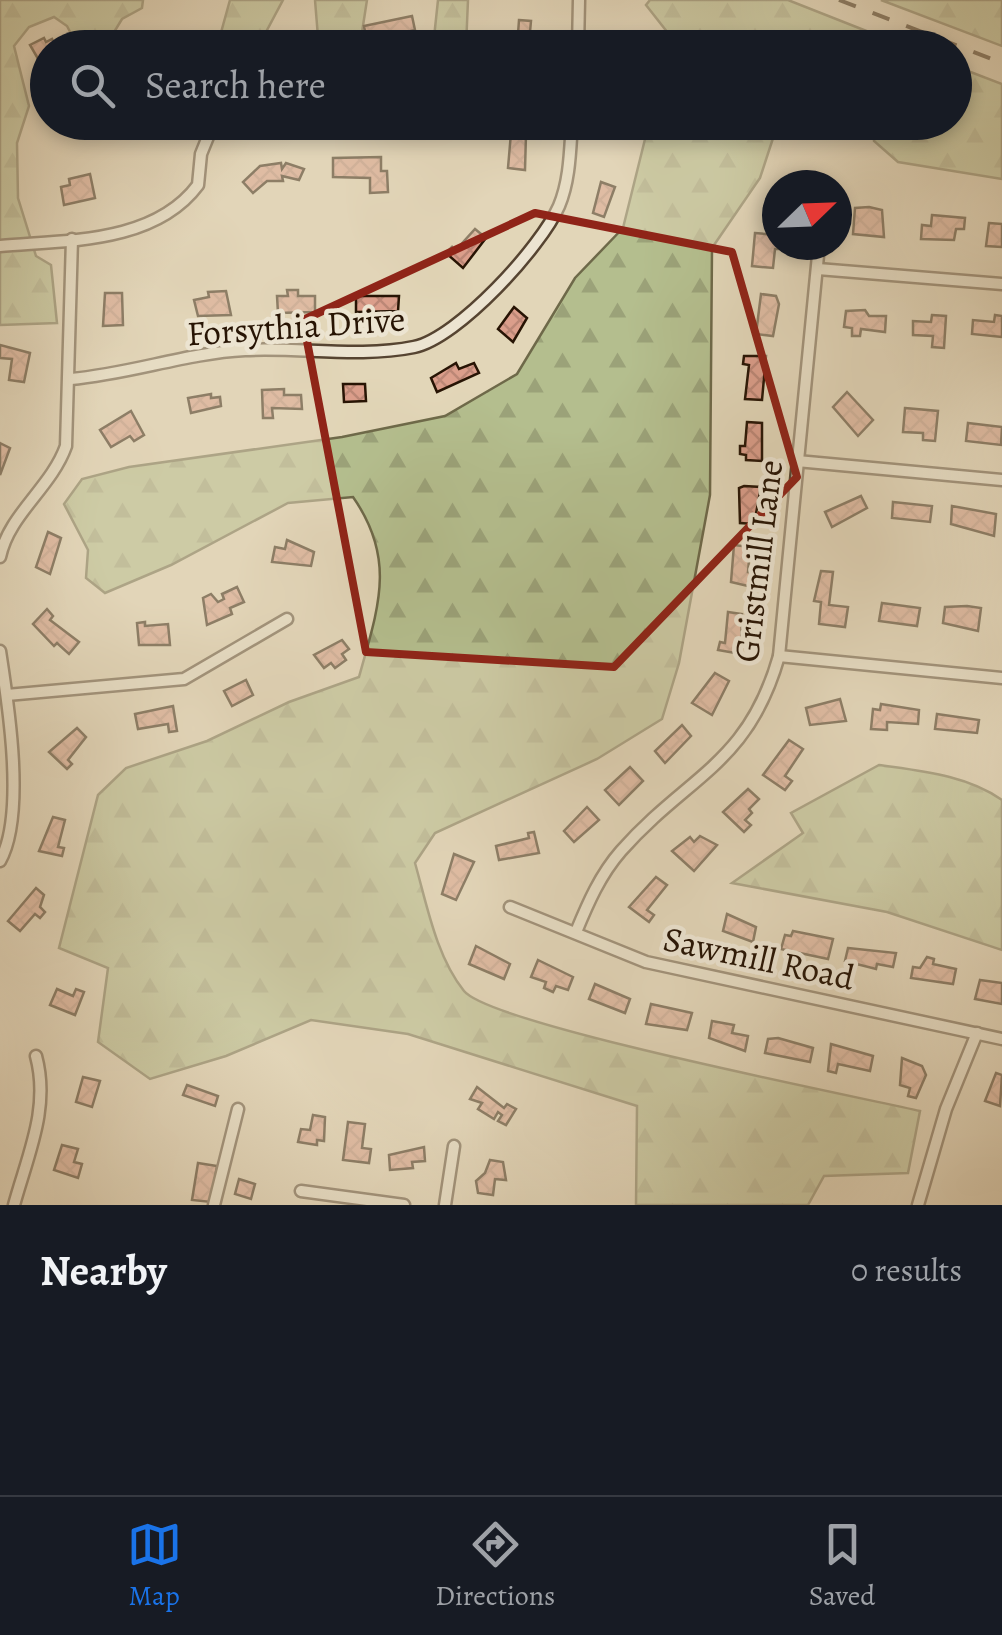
<!DOCTYPE html>
<html lang="en">
<head>
<meta charset="utf-8">
<style>
	body { margin:0; font-family:Alegreya,serif; background:#20242c; color:#f1f3f6 }
	.compass { position:absolute; left:762px; top:170px; width:90px; height:90px; border-radius:50%; background:#171b24; box-shadow:0 5px 15px #0003; rotate:67deg }
	.list { margin:0; padding:0; list-style:none }
	h2 { display:flex; justify-content:space-between; align-items:center; height:130px; margin:0; padding:0 40px; font-size:42px }
	h2 small { font-size:32px; font-weight:400; color:#9ea1a6 }
	.icon { flex:none; width:55px; height:55px; fill:none; stroke:currentColor; stroke-width:2; stroke-linecap:round; stroke-linejoin:round }
	.map { position:relative; flex:none; width:1002px; height:1205px; overflow:hidden }
	.search { position:absolute; background:#171b24; box-shadow:0 5px 15px #0003; left:30px; right:30px; top:30px; height:110px; display:flex; align-items:center; gap:25px; box-sizing:border-box; padding:0 35px; border-radius:55px; color:#9ea1a6; font-size:38px }
	.sheet { height:290px; background:#171b24 }
	nav { display:flex; justify-content:space-around; align-items:center; box-sizing:border-box; height:140px; border-top:2px solid #363941; background:#171b24; font-size:28px; color:#9ea1a6 }
	nav a { display:grid; justify-items:center; gap:5px }
	nav .on { color:#1a73e8 }
	.map>svg:first-child { display:block }
</style>
</head>
<body>
<div class="map">
<svg width="1002" height="1205" viewBox="0 0 1002 1205">
	<defs>
		<pattern id="forest-firs" width="22" height="20" patternUnits="userSpaceOnUse" patternTransform="scale(2.5)"><rect width="22" height="20" fill="#b4be8e"/><path d="M5 1l3.5 6h-7zM16 11l3.5 6h-7z" fill="#9ba279"/></pattern>
		<pattern id="building-cross-hatch" width="8" height="8" patternUnits="userSpaceOnUse" patternTransform="scale(2.5)"><rect width="8" height="8" fill="#db9e8b"/><path d="M0 0l8 8M0 8l8-8" fill="none" stroke="#bc8776"/></pattern>
	</defs>
	<rect width="100%" height="100%" fill="#e2d6b8"/>
	<filter id="stains"><feTurbulence type="fractalNoise" baseFrequency=".002" numOctaves="4"/><feColorMatrix values="0 0 0 0 .2 0 0 0 0 .09 0 0 0 0 .02 0 0 0 .5 -.17"/></filter>
	<radialGradient id="worn" r=".72"><stop offset=".6" stop-color="#630" stop-opacity="0"/><stop offset="1" stop-color="#630" stop-opacity=".3"/></radialGradient>
	<!-- forest -->
	<g fill="url(#forest-firs)" stroke="#6e6949" stroke-width="2.5">
		<path d="M0,0H143L142,8L122,19L105,47H78L67,26L54,17L29,27L14,46L29,106L17,143L18,198L36,256L51,265L57,323L0,325Z"/>
		<path d="M230,0H283L258,47H217Z"/>
		<path d="M315,0H367L360,45L318,37Z"/>
		<path d="M438,0H468L466,47H433Z"/>
		<path d="M650,0H788L907,47H679L646,5Z"/>
		<path d="M881,0H1002V46Z"/>
		<path d="M955,66L1002,84V179L898,162L874,141L875,123L954,122Z"/>
		<path d="M649,123H778L760,178L712,248L710,495L679,663L662,719L597,759L435,833L415,863C427,905 436,956 464,991C492,1025 854,1096 920,1111L908,1173L824,1176L808,1205H636L637,1106L408,1034L311,1020L226,1056L150,1079L98,1042L108,968L59,948L98,795L126,768L207,741L289,702L359,677C378,608 397,560 353,497L288,503L171,565L105,593L86,578L88,550L64,504L82,479L129,467L342,437L445,416L517,374L575,278L623,228Z"/>
		<path d="M879,765C921,771 967,775 1002,800V950L887,912L732,883L803,833L791,813Z"/>
	</g>
	<!-- building -->
	<g fill="url(#building-cross-hatch)" stroke="#271404" stroke-width="2.5">
		<path d="M412,16L415,30L407,32L408,36L366,37L364,26Z"/>
		<path d="M519,20L531,21L530,32H537L536,48H517Z"/>
		<path d="M285,33H297L302,46L316,48H270V41H285Z"/>
		<path d="M44,38L46,42L52,39L56,47L48,48V76L30,45Z"/>
		<path d="M602,122H619L618,134L601,133Z"/>
		<path d="M818,122H853L848,136Z"/>
		<path d="M511,133L526,134L525,170L508,168Z"/>
		<path d="M381,157V171H387L388,192L370,193V178L333,177V158Z"/>
		<path d="M281,163L282,169L286,163L304,169L299,180L282,176L283,181H267L253,193L243,182L260,166Z"/>
		<path d="M90,174L95,198L64,205L61,187L70,185L69,179Z"/>
		<path d="M601,182L615,187L604,217L593,213Z"/>
		<path d="M869,207L882,210L884,237L853,234L855,208Z"/>
		<path d="M932,215L965,218L964,229H956L954,240L921,239L922,225L931,226Z"/>
		<path d="M989,223L1002,224V247L986,246Z"/>
		<path d="M475,229L486,238L463,268L446,253L452,247L455,251Z"/>
		<path d="M755,233L777,235V245H782V249H775L773,268L752,266Z"/>
		<path d="M287,290H298V296H315V312L278,313L277,296H288Z"/>
		<path d="M226,291L231,315L198,316L194,300L209,297L208,292Z"/>
		<path d="M105,293H122L123,325L103,326Z"/>
		<path d="M761,294L776,296L779,304L773,336L756,334Z"/>
		<path d="M356,296H399L398,311L356,312Z"/>
		<path d="M514,307L527,318L513,342L498,329Z"/>
		<path d="M865,310L869,316H886L885,332L861,329L860,336H852V328L844,327L846,311Z"/>
		<path d="M932,315L946,316L944,348L932,347L933,336L913,335V321L931,322Z"/>
		<path d="M995,315L1002,316V337L972,334L973,320L994,322Z"/>
		<path d="M0,345L30,353L24,382L9,380L12,359L0,358Z"/>
		<path d="M744,356H766L762,400L745,399L749,365L743,364Z"/>
		<path d="M456,363L459,369L474,363L479,373L437,392L431,378Z"/>
		<path d="M343,384H365L366,401L344,402Z"/>
		<path d="M284,389V395H301L302,409L272,408L273,418H263L262,390Z"/>
		<path d="M847,392L873,420L858,436L833,407Z"/>
		<path d="M211,394V398L220,397L221,406L191,413L188,398Z"/>
		<path d="M905,408L938,411L935,441L923,440V433L903,432Z"/>
		<path d="M131,411L144,435L134,441L130,436L111,447L100,430Z"/>
		<path d="M747,422L762,423V461L746,460V455L740,454V446H745Z"/>
		<path d="M968,423L1002,427L1001,445L966,441Z"/>
		<path d="M0,443L10,448L0,475Z"/>
		<path d="M744,486L761,487L754,524L740,523L739,488Z"/>
		<path d="M861,496L867,508L832,527L825,512Z"/>
		<path d="M893,502L932,506L930,522L892,518Z"/>
		<path d="M952,506L996,514L994,536L951,524Z"/>
		<path d="M48,532L61,538L50,574L36,567Z"/>
		<path d="M287,540L314,552L311,566L272,562L275,547L285,549Z"/>
		<path d="M734,545L750,547L748,572H754L752,587L731,582Z"/>
		<path d="M821,571L833,572L829,605L848,607L845,627L819,624L821,602L814,601Z"/>
		<path d="M237,587L244,602L230,608L232,614L207,625L203,598L211,594L218,602L224,599L222,594Z"/>
		<path d="M882,603L920,608L917,626L879,621Z"/>
		<path d="M967,606L981,608L978,631L943,623L945,607Z"/>
		<path d="M47,609L53,616L50,620L79,642L69,654L57,643L54,646L33,624Z"/>
		<path d="M728,612L742,614L741,654L718,650L720,642L725,643Z"/>
		<path d="M145,622V626L168,624L170,645H139L137,623Z"/>
		<path d="M342,640L349,649L342,654L346,660L335,668L331,663L324,668L314,655Z"/>
		<path d="M715,673L729,681L712,715L692,703Z"/>
		<path d="M246,680L253,695L232,706L224,691Z"/>
		<path d="M840,699L846,721L810,725L806,708Z"/>
		<path d="M881,704L919,710L918,724L887,722V730L871,729L873,709L880,710Z"/>
		<path d="M173,706L177,731L169,732L168,724L138,729L135,714Z"/>
		<path d="M937,714L979,720L977,733L935,729Z"/>
		<path d="M682,725L691,736L665,763L655,751Z"/>
		<path d="M77,728L86,737L68,760L72,764L67,769L49,752Z"/>
		<path d="M789,740L803,749L785,776L792,781L785,790L763,775Z"/>
		<path d="M630,767L643,781L619,805L605,790Z"/>
		<path d="M748,789L759,799L749,809L752,813L745,820L751,825L744,832L723,812Z"/>
		<path d="M587,807L599,820L574,842L564,831Z"/>
		<path d="M53,817L65,820L58,847L64,848L62,856L39,851Z"/>
		<path d="M534,832L539,853L499,860L496,846L529,838L528,833Z"/>
		<path d="M700,836L717,845L694,871L672,851L690,837L694,842Z"/>
		<path d="M454,854L474,862L456,900L442,894Z"/>
		<path d="M656,877L667,885L647,910L654,915L649,922L629,907Z"/>
		<path d="M36,888L44,895L40,907L45,912L40,918L35,914L20,931L8,921Z"/>
		<path d="M727,914L756,927L753,942L723,931Z"/>
		<path d="M793,931L833,939L828,959L781,949L785,935L791,936Z"/>
		<path d="M476,946L510,964L504,979L469,964Z"/>
		<path d="M848,948L896,953L893,967L877,964L876,969L845,961Z"/>
		<path d="M927,957L934,959L933,964L956,969L953,984L911,978L913,967L920,968Z"/>
		<path d="M538,960L573,977L568,990L556,986L553,992L544,988L546,982L531,977Z"/>
		<path d="M980,980L1002,983V1004L975,999Z"/>
		<path d="M595,984L630,999L625,1013L589,999Z"/>
		<path d="M57,989L73,996L76,989L84,992L75,1015L50,1005Z"/>
		<path d="M651,1004L692,1013L687,1030L646,1024Z"/>
		<path d="M712,1021L734,1025L732,1033L748,1036L745,1051L709,1038Z"/>
		<path d="M778,1038L813,1048L810,1062L765,1053L768,1039Z"/>
		<path d="M831,1044L873,1056L870,1071L838,1064L836,1073L828,1071Z"/>
		<path d="M902,1058L922,1066L926,1075L916,1098L908,1096L910,1088L900,1085Z"/>
		<path d="M996,1073L1002,1075L1000,1106L985,1101Z"/>
		<path d="M83,1077L100,1081L92,1107L76,1102Z"/>
		<path d="M187,1085L218,1096L215,1106L183,1095Z"/>
		<path d="M477,1087L504,1108L507,1104L516,1109L506,1125L498,1121L502,1115L498,1112L494,1119L478,1109L482,1103L470,1099Z"/>
		<path d="M313,1115L325,1117L324,1141L317,1140V1145L298,1142L301,1129L310,1130Z"/>
		<path d="M348,1122L365,1124L362,1148L371,1149L369,1163L343,1160Z"/>
		<path d="M62,1145L78,1149L74,1162L82,1164L78,1178L54,1170Z"/>
		<path d="M424,1147L425,1161L412,1162L413,1168L390,1170L389,1155Z"/>
		<path d="M490,1160L503,1162L506,1180L495,1179L493,1195L478,1193L476,1181L485,1173Z"/>
		<path d="M198,1163L217,1166L211,1202L192,1200Z"/>
		<path d="M239,1179L255,1184L251,1199L235,1194Z"/>
	</g>
	<g fill="none" stroke-linecap="round" stroke-linejoin="round">
		<defs>
			<g id="street">
				<path d="M578,48L579,0"/>
				<path d="M810,184L811,185"/>
				<path d="M0,246C66,240 154,244 198,185L201,154L214,122"/>
				<path d="M818,269L1002,284"/>
				<path d="M71,379C130,374 187,353 245,350C300,347 360,358 414,347C458,338 541,247 559,206C570,180 570,150 572,122"/>
				<path d="M797,461L1002,480"/>
				<path d="M0,557C9,514 51,488 66,446L72,239"/>
				<path d="M0,651C8,703 26,815 0,861"/>
				<path d="M779,656L1002,678"/>
				<path d="M7,695L184,679L287,619"/>
				<path d="M510,907L646,962L1002,1039"/>
				<path d="M576,932C588,903 600,875 621,851C688,775 748,765 779,656L819,245"/>
				<path d="M301,1191L404,1205"/>
				<path d="M14,1205C28,1154 50,1108 36,1056"/>
				<path d="M214,1205L238,1109"/>
				<path d="M445,1205L454,1146"/>
				<path d="M918,1205L946,1109L977,1033"/>
			</g>
		</defs>
		<!-- street casing -->
		<use href="#street" stroke="#564431" stroke-width="15"/>
		<!-- street -->
		<use href="#street" stroke="#ece4d1" stroke-width="10"/>
		<!-- rail -->
		<path stroke="#271404" stroke-width="4" stroke-dasharray="18 18" stroke-linecap="butt" d="M839,0L1002,63"/>
	</g>
	<!-- marked area -->
	<path d="M0 0H1002V1205H0ZM535,213L732,252L797,477L614,667L366,652L303,320Z" fill="#e2d6b8" fill-opacity=".55" fill-rule="evenodd"/>
	<path fill="none" stroke="#8f2418" stroke-width="8" stroke-linejoin="round" d="M535,213L732,252L797,477L614,667L366,652L303,320Z"/>
	<g text-anchor="middle" dominant-baseline="central" stroke-width="9" stroke-linejoin="round" paint-order="stroke">
		<!-- street labels -->
		<g font-size="35" fill="#271404" stroke="#ece4d1">
			<text transform="translate(296 326) rotate(-4)">Forsythia Drive</text>
			<text transform="translate(758 561) rotate(-83)">Gristmill Lane</text>
			<text transform="translate(759 958) rotate(12)">Sawmill Road</text>
		</g>
	</g>
	<rect width="100%" height="100%" filter="url(#stains)"/>
	<rect width="100%" height="100%" fill="url(#worn)"/>
</svg>
<svg class="compass" viewBox="-18 -18 36 36"><path d="M0-13l5 13h-10z" fill="#e53935"/><path d="M0 13l5-13h-10z" fill="#9ea1a6"/></svg>
<div class="search"><svg class="icon" aria-label="search" viewBox="0 0 24 24"><circle cx="10" cy="10" r="6"/><path d="M15 15l6 6"/></svg>Search here</div>
</div>
<section class="sheet">
<h2>Nearby<small>0 results</small></h2>
<ul class="list">
</ul>
</section>
<nav>
<a class="on"><svg class="icon" aria-label="map" viewBox="0 0 24 24"><path d="M3 6l6-2 6 2 6-2v14l-6 2-6-2-6 2zM9 4v14M15 6v14"/></svg>Map</a>
<a><svg class="icon" aria-label="directions" viewBox="0 0 24 24"><path d="M12 3l9 9-9 9-9-9zM9 14v-3h6M13 9l2 2-2 2"/></svg>Directions</a>
<a><svg class="icon" aria-label="saved" viewBox="0 0 24 24"><path d="M7 4h10v16l-5-4-5 4z"/></svg>Saved</a>
</nav>
</body>
</html>
